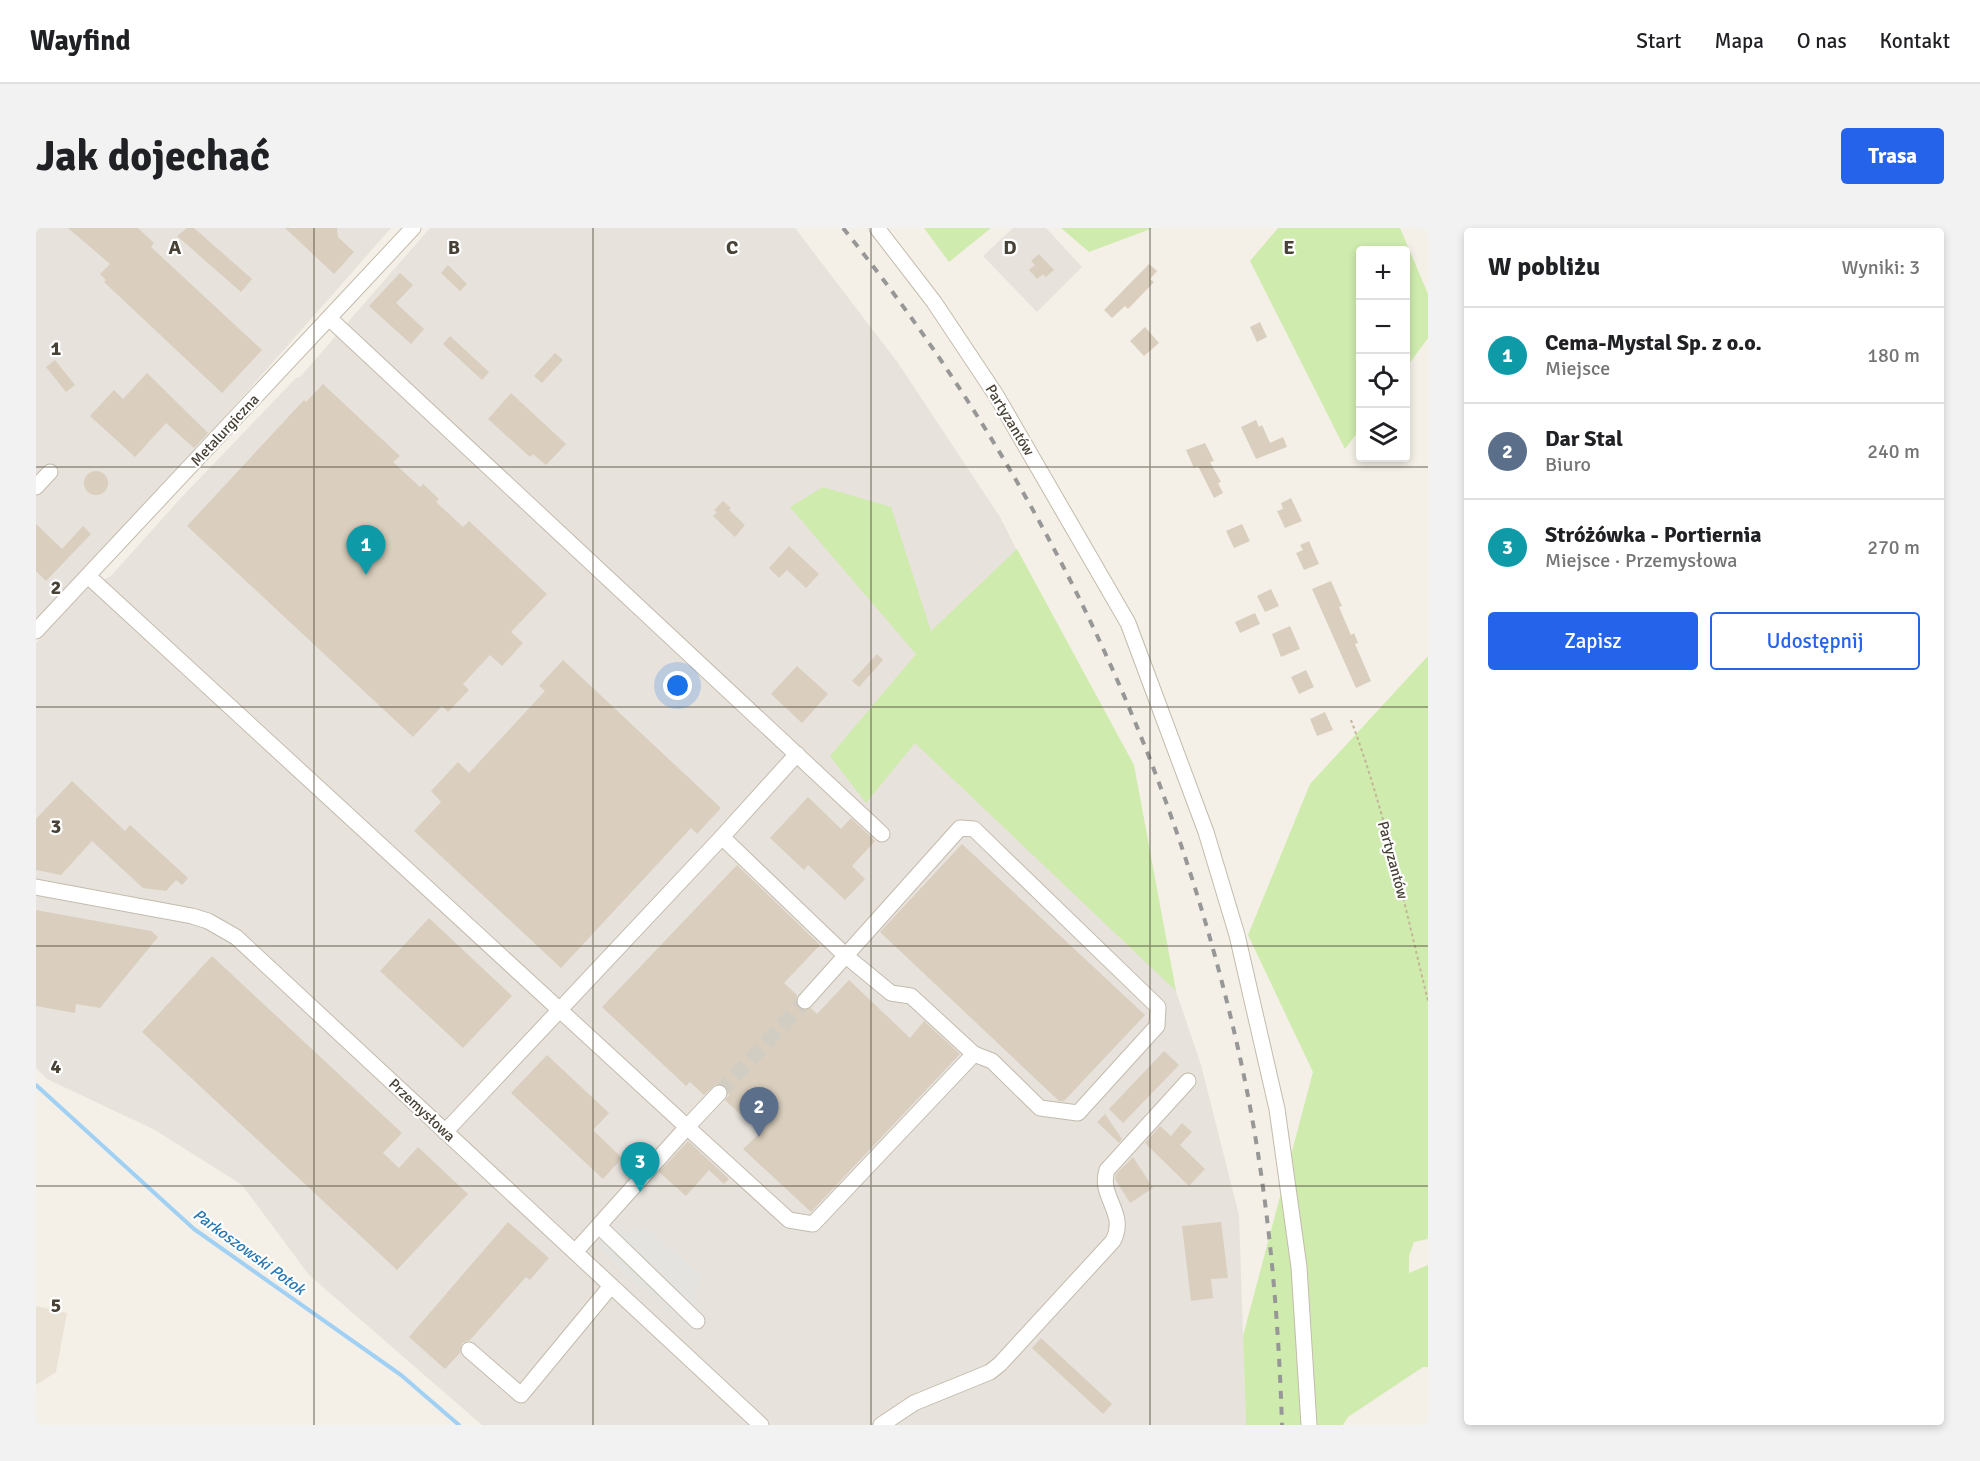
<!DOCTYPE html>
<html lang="pl">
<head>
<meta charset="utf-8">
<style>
	body { margin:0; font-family:Signika,sans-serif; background:#f2f2f2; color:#202124 }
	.controls { position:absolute; right:18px; top:18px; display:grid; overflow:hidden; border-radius:6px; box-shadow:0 3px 9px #0003 }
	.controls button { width:54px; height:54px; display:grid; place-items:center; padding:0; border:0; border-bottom:2px solid #e0e0e0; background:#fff; color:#202124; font:30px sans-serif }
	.you { position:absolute; left:642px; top:458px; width:21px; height:21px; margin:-15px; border:4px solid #fff; border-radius:50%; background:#1a73e8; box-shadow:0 0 0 9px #1a73e833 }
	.badge { display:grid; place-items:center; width:39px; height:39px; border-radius:50%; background:#2563eb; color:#fff; font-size:20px; font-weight:700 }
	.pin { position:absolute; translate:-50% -50px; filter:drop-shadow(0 2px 3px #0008) }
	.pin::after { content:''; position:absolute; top:32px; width:21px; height:18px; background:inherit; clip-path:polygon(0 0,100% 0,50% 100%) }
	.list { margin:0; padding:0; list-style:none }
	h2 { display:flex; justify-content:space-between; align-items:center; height:78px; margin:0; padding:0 24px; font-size:26px }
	h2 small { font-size:20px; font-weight:400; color:#757577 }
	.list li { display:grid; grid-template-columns:39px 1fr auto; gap:18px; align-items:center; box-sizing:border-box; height:96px; padding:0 24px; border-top:2px solid #e0e0e0 }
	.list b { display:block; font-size:22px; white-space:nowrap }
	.list p { margin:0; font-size:20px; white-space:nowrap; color:#757577 }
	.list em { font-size:20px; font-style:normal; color:#757577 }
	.actions { display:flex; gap:12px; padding:18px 24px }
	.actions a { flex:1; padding:14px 0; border:2px solid #2563eb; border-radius:6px; text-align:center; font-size:21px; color:#2563eb }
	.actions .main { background:#2563eb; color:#fff }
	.icon { flex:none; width:33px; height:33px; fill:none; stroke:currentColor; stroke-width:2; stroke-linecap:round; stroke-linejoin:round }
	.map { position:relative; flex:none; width:1392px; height:1197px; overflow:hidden; border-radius:6px }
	header { display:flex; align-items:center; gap:36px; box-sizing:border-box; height:84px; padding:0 30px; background:#fff; border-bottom:2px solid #e0e0e0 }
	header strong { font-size:28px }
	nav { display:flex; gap:33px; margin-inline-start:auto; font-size:21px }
	.intro { display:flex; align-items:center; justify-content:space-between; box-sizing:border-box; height:144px; padding:0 36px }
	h1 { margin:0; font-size:42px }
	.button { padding:15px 27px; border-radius:6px; background:#2563eb; color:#fff; font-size:21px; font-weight:700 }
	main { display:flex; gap:36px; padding:0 36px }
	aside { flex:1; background:#fff; border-radius:6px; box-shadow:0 3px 9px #0003 }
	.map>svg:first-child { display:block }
</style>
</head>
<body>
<header>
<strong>Wayfind</strong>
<nav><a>Start</a><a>Mapa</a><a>O nas</a><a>Kontakt</a></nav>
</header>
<div class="intro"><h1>Jak dojechać</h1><a class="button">Trasa</a></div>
<main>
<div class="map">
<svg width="1392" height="1197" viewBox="0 0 1392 1197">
	<rect width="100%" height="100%" fill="#f4f0e7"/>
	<!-- residential -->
	<path fill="#e9e2d5" d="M0,1078L31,1085L20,1144L0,1157Z"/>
	<!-- industrial -->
	<g fill="#e7e2dc">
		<path d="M0,0H355L188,190L127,255L113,276L0,393Z"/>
		<path d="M394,0H759L862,135L964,289L1060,479L1140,763L1165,837L1203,987L1210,1197H446L273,1047L206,957L119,902L11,851L0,840V415L53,359L75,348L143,272L260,150L264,149Z"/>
		<path d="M977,0H1010L1046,39L1001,84L947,28Z"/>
	</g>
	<!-- green -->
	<g fill="#cfebad">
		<path d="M888,0H955L913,34Z"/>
		<path d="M1025,0H1117L1053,24Z"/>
		<path d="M1242,0H1364L1392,66V110L1370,140V22H1324V201L1309,221L1214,33Z"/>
		<path d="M787,259L855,279L895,403L981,321L1098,537L1140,763L879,515L830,575L794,528L880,426L754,279Z"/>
		<path d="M1392,428V1011L1378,1014L1373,1028V1045L1392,1037V1139H1387L1312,1189L1307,1197H1210L1207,1108L1277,844L1212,707L1274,556Z"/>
	</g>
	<!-- parking -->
	<path fill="#e5e3df" d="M582,995L593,1007L606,996L667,1049L658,1062L663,1067L658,1076L669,1085L651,1102L561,1018Z"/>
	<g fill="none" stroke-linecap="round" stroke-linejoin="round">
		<!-- stream -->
		<path stroke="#a0d1f5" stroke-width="4" d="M0,857L158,1001L365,1147L423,1197"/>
	</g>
	<!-- building -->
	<g fill="#dacfbe">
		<path d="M32,0H102L118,15L115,19L226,122L186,165L68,54L70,52L64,46L74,36Z"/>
		<path d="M151,0H158L216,51L205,64L141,8Z"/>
		<path d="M249,0H301L302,9L318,24L298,46Z"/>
		<path d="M1003,26L1018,42L1010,49L1007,46L1001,51L993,42L999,37L995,33Z"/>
		<path d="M1113,36L1121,43L1114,51L1118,54L1092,81L1089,78L1076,90L1068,82Z"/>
		<path d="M412,37L431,56L424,63L405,45Z"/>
		<path d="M364,45L377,57L360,75L388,101L375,116L333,78Z"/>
		<path d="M1224,94L1231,109L1221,114L1214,99Z"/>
		<path d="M1109,99L1123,115L1108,128L1094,113Z"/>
		<path d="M414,108L453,144L446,152L407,116Z"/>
		<path d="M519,125L527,132L506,155L498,148Z"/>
		<path d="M19,132L39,157L30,164L10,139Z"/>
		<path d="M111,145L172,205L158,220L130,195L99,229L54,188L78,162L87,171Z"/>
		<path d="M287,156L364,228L357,234L384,259L387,256L403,271L400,274L427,299L433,293L511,366L475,404L487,415L466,438L454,427L427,456L433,462L412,484L406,478L377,509L151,298L268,172L270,174Z"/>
		<path d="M475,165L530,216L510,237L497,226L494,229L452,191Z"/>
		<path d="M1220,192L1223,199L1226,197L1234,215L1247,209L1251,219L1220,231L1205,199Z"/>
		<path d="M1169,215L1178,233L1174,234L1185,254L1182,255L1187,265L1178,270L1162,238L1158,240L1150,222Z"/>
		<circle cx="60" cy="255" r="12"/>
		<path d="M1255,270L1266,293L1249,300L1241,283L1247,281L1245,275Z"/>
		<path d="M687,273L695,280L693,282L709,297L699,309L677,288L681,284L678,282Z"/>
		<path d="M0,296L26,321L47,298L55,306L10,353L0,343Z"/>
		<path d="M1206,296L1214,313L1198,320L1190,303Z"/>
		<path d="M1273,313L1283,336L1268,342L1260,325L1267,322L1264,317Z"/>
		<path d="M753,318L783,346L770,360L751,342L743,350L733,340Z"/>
		<path d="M1295,353L1306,378L1303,379L1315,407L1318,405L1322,415L1319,416L1335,453L1320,460L1276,361Z"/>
		<path d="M1235,361L1243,378L1229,384L1221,368Z"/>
		<path d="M1219,385L1224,396L1204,405L1199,394Z"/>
		<path d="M1254,398L1264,421L1245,429L1236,406Z"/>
		<path d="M841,426L847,432L823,459L816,453Z"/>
		<path d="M527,432L685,580L661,606L655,600L525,740L378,603L405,574L395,563L422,534L433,545L509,463L503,458Z"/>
		<path d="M761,438L792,466L766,495L735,466Z"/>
		<path d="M1270,442L1278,459L1263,466L1255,449Z"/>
		<path d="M1289,484L1297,502L1281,508L1274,491Z"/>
		<path d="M36,553L89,603L94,597L152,650L146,657L140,652L130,663L107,660L56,613L25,647L0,642V591Z"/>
		<path d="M772,569L805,601L815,590L839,613L816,638L829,651L809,672L772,637L768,642L734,610Z"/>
		<path d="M926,616L1109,787L1028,873H1023L844,704Z"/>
		<path d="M701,637L784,717L748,755L761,767L760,775L763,781L768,783L775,780L781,786L813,752L874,810L888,793L924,826L775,984L707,921L724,905L689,872L693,867L690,858L685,855L680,856L668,867L654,854L650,858L566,779Z"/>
		<path d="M0,682L115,703L122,709L64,780L40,776L39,785L0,778Z"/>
		<path d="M393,690L476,768L427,820L344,743Z"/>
		<path d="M176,728L366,905L347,925L363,940L382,919L432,966L361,1042L106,804Z"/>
		<path d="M1128,823L1143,837L1087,895L1073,881Z"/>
		<path d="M511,827L573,885L557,902L586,930L567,951L475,865Z"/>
		<path d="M1069,886L1086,911L1083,915L1061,894Z"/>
		<path d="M1146,895L1156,904L1144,917L1169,941L1153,958L1109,915L1124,898L1135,908Z"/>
		<path d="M652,913L693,951L688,956L673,942L650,968L623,944Z"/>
		<path d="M1097,929L1117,960L1094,975L1079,951L1080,946Z"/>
		<path d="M472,994L513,1030L494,1052L490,1049L434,1112L426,1115L424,1125L409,1141L373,1109Z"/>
		<path d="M1185,994L1192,1050L1175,1051L1177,1070L1155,1073L1146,998Z"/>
		<path d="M1005,1110L1076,1176L1067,1186L996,1120Z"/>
	</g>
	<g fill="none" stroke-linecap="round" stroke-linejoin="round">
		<!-- minor-tunnel -->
		<path stroke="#d2cdc3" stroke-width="15" stroke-dasharray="15 8" stroke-linecap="butt" d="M683,865L769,773"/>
		<defs>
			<g id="minor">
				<path d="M841,0L898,74L960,167L1092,395L1170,604L1201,707L1241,881L1263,1039L1273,1197"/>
				<path d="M293,90L846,606"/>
				<path d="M0,259L14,244"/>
				<path d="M52,348L651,899L683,865"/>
				<path d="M0,403L377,0"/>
				<path d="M686,609L810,728L855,765L875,768L938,826"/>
				<path d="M0,659L156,688L172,693L200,709L725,1197"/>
				<path d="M409,904L686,609L761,526"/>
				<path d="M563,998L661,1093"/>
				<path d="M539,1024L651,899L753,992L777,996L938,826L956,833L1004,880L1042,885L1121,798L1122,779L938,601L924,600L769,773"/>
				<path d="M433,1122L485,1167L575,1058"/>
				<path d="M845,1197L878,1175L954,1144L964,1136L1077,1013C1092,985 1062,969 1071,942L1152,853"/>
			</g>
		</defs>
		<!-- minor casing -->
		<use href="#minor" stroke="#c3bbac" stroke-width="17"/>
		<!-- path -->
		<path stroke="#c3b599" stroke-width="2" stroke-dasharray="3 3" stroke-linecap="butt" d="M1315,492C1349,583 1369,679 1392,773"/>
		<!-- minor -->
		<use href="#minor" stroke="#fff" stroke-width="15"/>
		<!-- rail -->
		<path stroke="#979797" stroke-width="4" stroke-dasharray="8 8" stroke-linecap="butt" d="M807,0C1003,243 1139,530 1205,834C1231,954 1242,1075 1246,1197"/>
	</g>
	<!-- grid -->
	<path fill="none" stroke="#484135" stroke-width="1.5" stroke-opacity="0.55" d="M278,0V1197M557,0V1197M835,0V1197M1114,0V1197M0,239H1392M0,479H1392M0,718H1392M0,958H1392"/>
	<g text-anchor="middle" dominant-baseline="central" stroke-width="4.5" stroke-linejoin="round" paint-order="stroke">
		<!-- street labels -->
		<g font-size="15" fill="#484135" stroke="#fff">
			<text transform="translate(974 192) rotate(59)">Partyzantów</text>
			<text transform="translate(189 202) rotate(-47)">Metalurgiczna</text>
			<text transform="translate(1357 632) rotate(75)">Partyzantów</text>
			<text transform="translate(386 882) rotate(43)">Przemysłowa</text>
		</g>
		<!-- water labels -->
		<g font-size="16" font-style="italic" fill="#2777b2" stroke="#fff">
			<text transform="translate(213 1024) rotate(36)">Parkoszowski Potok</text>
		</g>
	</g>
	<g font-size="20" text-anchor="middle" font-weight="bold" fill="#484135" stroke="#fff" stroke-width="4.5" stroke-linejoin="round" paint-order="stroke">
		<text x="139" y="26">A</text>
		<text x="418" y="26">B</text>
		<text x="696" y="26">C</text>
		<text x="974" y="26">D</text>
		<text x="1253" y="26">E</text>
		<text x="20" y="127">1</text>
		<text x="20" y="366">2</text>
		<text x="20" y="605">3</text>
		<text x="20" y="845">4</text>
		<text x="20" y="1084">5</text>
	</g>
</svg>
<div class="controls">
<button>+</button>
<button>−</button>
<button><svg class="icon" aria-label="locate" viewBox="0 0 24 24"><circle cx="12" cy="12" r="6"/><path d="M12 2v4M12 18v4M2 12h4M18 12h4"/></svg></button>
<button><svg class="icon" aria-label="layers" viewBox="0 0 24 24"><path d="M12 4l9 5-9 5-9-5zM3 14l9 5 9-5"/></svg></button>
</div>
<div class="you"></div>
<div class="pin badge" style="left:330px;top:347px;background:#0f9aa8">1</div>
<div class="pin badge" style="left:723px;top:909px;background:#5c6f8a">2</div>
<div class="pin badge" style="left:604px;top:964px;background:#0f9aa8">3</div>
</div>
<aside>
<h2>W pobliżu<small>Wyniki: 3</small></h2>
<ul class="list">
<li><span class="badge" style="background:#0f9aa8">1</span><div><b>Cema-Mystal Sp. z o.o.</b><p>Miejsce</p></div><em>180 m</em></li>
<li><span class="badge" style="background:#5c6f8a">2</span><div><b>Dar Stal</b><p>Biuro</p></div><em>240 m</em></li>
<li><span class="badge" style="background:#0f9aa8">3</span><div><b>Stróżówka - Portiernia</b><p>Miejsce · Przemysłowa</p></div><em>270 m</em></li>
</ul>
<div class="actions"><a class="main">Zapisz</a><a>Udostępnij</a></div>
</aside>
</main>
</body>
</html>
